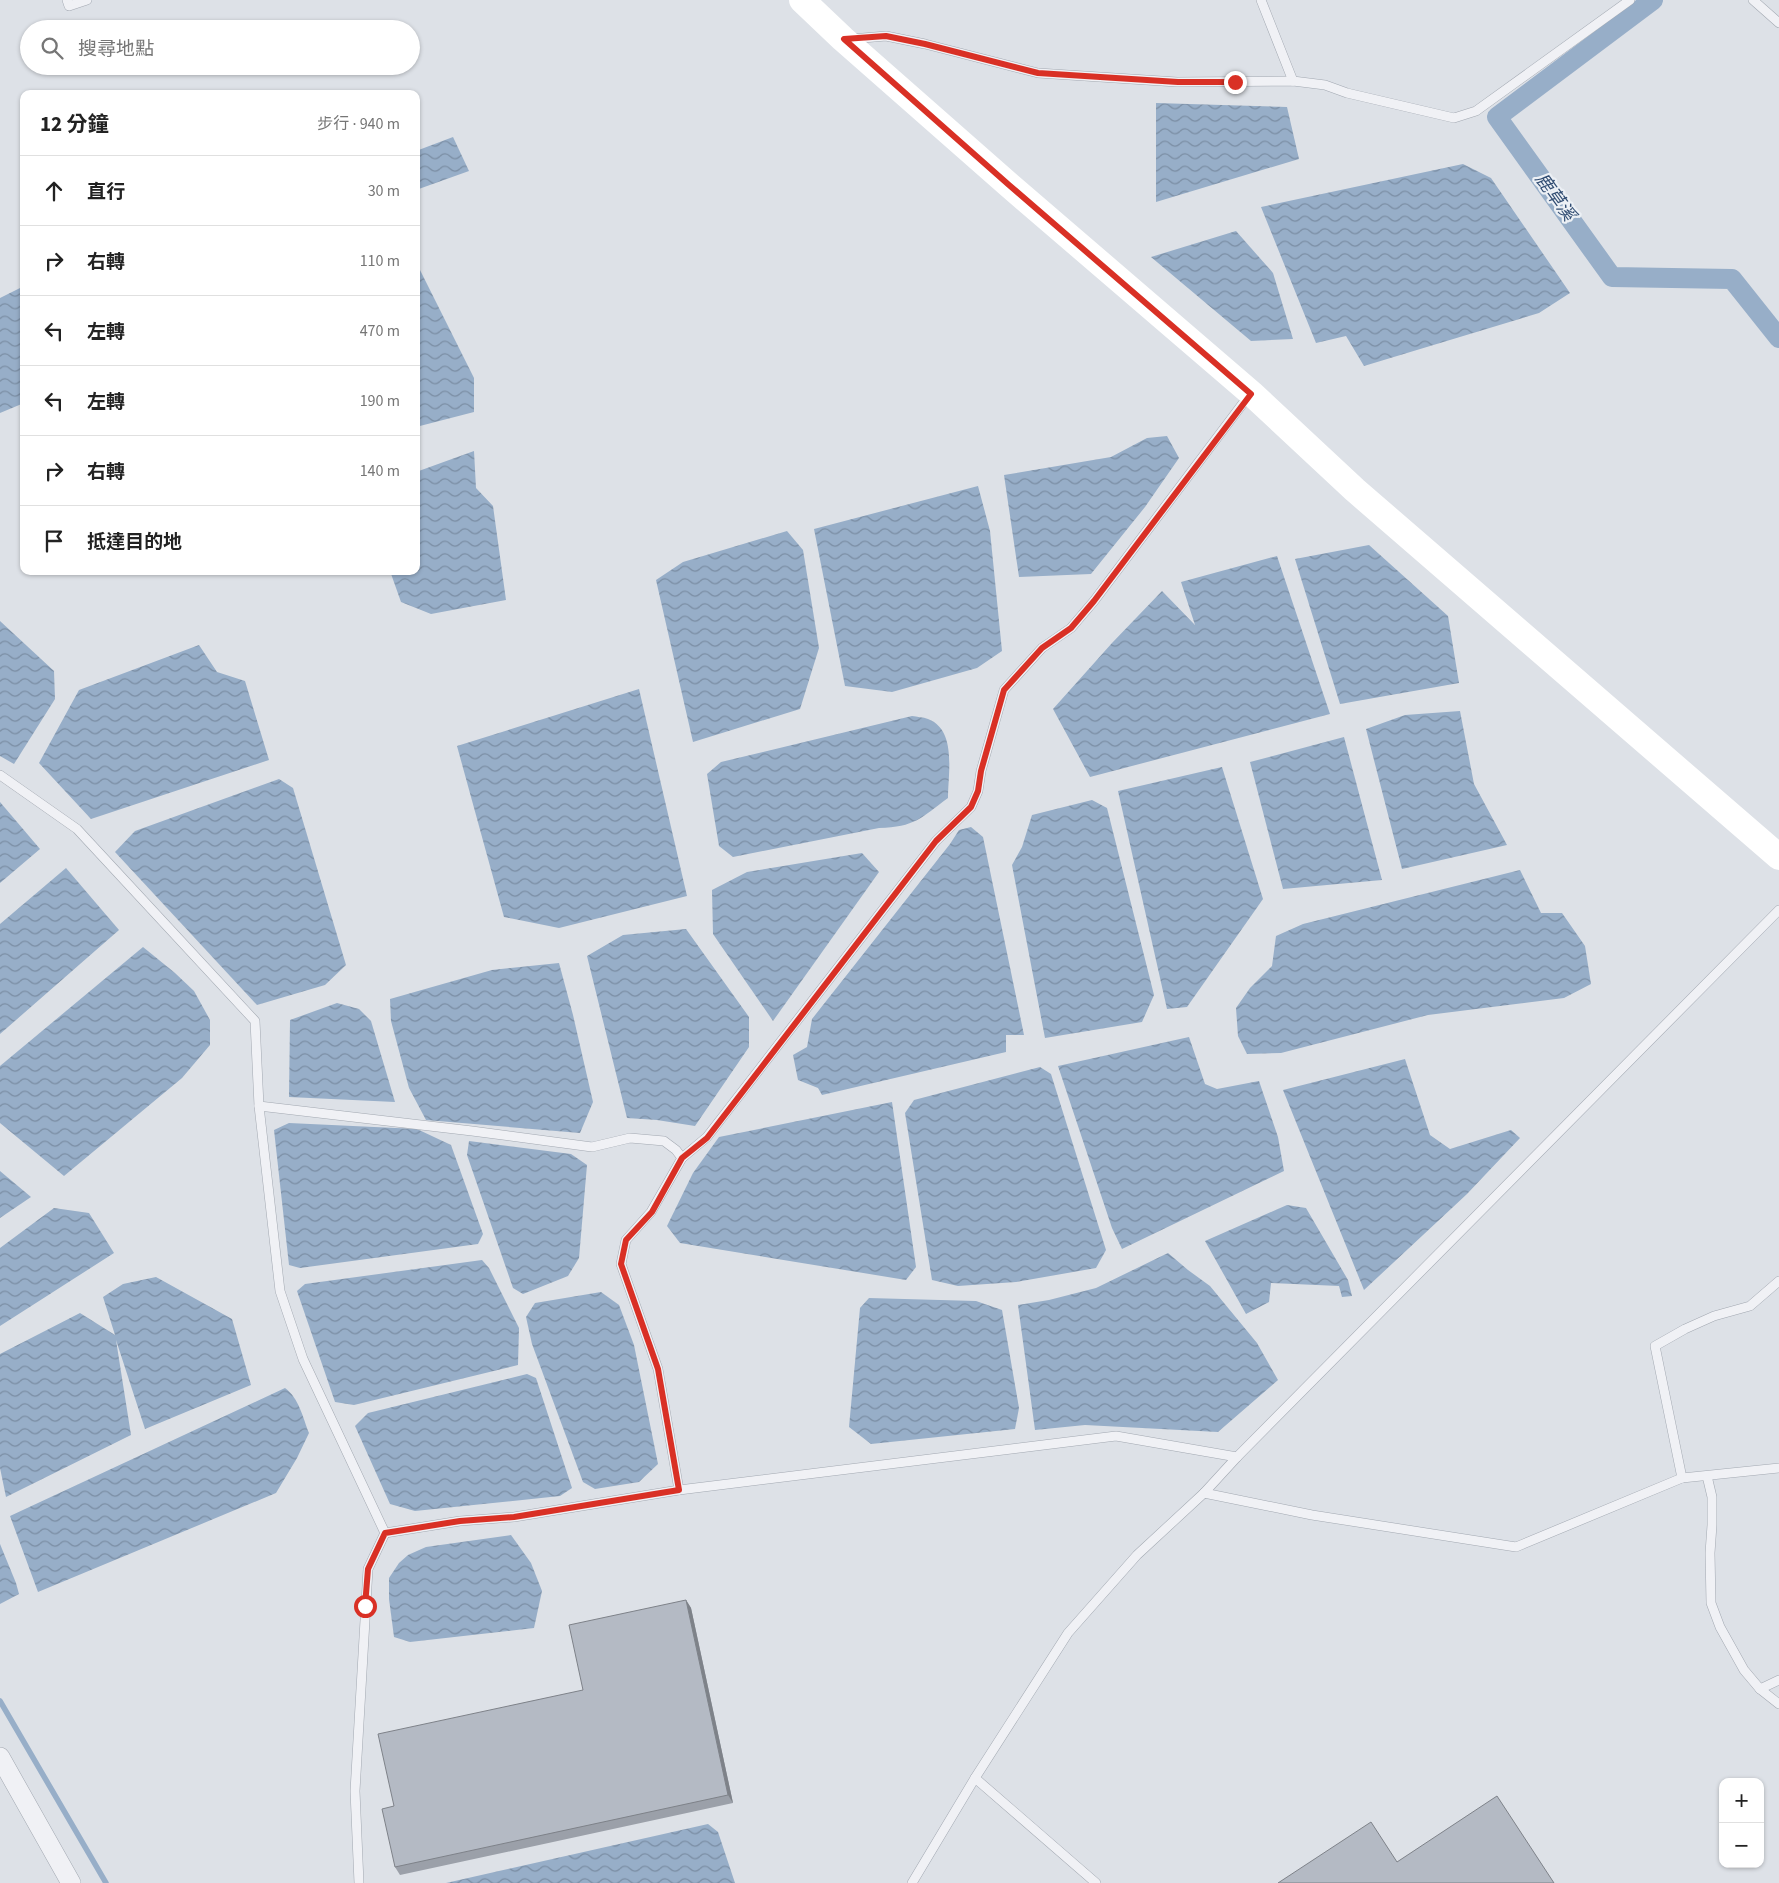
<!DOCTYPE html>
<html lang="zh-TW">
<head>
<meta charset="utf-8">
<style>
	body { margin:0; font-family:"Source Sans 3","Noto Sans TC",sans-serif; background:#f2f2f2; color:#222 }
	.controls { position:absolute; right:15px; bottom:15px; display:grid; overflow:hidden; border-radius:10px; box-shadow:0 1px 4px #0004 }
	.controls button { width:45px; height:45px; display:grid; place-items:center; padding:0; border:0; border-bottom:1px solid #e0e0e0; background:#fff; color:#222; font:25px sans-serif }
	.stop { position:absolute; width:15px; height:15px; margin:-11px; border:4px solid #d93025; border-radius:50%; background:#fff }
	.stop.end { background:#d93025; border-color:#fff; box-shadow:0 1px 5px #0008 }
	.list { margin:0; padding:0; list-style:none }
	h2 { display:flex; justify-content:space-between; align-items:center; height:65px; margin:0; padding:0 20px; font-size:21px }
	h2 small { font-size:16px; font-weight:400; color:#767676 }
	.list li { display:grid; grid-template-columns:32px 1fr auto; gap:15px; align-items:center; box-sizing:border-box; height:70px; padding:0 20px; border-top:1px solid #e0e0e0 }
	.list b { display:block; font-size:19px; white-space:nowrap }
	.list em { font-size:16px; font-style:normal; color:#767676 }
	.icon { flex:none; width:28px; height:28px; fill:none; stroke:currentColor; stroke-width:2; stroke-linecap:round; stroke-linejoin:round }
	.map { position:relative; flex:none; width:1779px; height:1883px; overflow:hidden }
	.search { position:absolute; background:#fff; box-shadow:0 1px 4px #0004; left:20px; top:20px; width:400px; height:55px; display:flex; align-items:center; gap:12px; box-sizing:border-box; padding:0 18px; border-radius:28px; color:#767676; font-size:19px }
	.panel { position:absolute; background:#fff; box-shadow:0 1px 4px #0004; left:20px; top:90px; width:400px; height:485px; border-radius:10px }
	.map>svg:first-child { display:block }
</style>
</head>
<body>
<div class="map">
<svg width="1779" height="1883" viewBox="0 0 1779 1883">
	<defs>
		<pattern id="water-waves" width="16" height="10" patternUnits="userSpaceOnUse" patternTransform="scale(1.25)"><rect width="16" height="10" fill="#97aec8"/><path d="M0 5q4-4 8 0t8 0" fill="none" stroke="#7b8ea4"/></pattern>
	</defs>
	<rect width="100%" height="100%" fill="#dde1e7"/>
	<!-- water -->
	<g fill="url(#water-waves)">
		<path d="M1156,103L1287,107L1299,159L1156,202Z"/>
		<path d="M453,137L469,171L416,190V151Z"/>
		<path d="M1463,164L1491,178L1570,293L1539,313L1364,366L1346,336L1316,343L1261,207Z"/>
		<path d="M1236,231L1273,273L1293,339L1251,341L1151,257Z"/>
		<path d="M416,262L474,378V412L416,427Z"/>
		<path d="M24,286V344L21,345L24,359V403L0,413V298Z"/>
		<path d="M1167,436L1179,458L1145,507L1091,574L1019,577L1004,475L1111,457L1147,438Z"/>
		<path d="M474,451L476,488L493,506L506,600L431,614L401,602L390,571H416V472Z"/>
		<path d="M978,486L990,531L1002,651L977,668L892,692L845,686L814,529Z"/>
		<path d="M787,531L803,550L819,648L800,709L693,742L656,580L683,562Z"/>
		<path d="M1369,545L1448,616L1459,683L1340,704L1295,559Z"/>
		<path d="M1277,556L1330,714L1090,777L1053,709L1112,643L1162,591L1195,625L1181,582Z"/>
		<path d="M0,621L54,671L55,699L14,764L0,756Z"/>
		<path d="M199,645L217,672L245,681L269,760L91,819L39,763L79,690Z"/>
		<path d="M639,689L687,896L559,928L504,917L457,746Z"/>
		<path d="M1460,711L1474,784L1507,845L1402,869L1366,729L1405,715Z"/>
		<path d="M912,716C917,717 923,717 928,719C957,730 948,773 948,798C921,818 915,827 879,828L733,857L719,846L707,774L721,762Z"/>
		<path d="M1344,737L1382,880L1283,889L1250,762Z"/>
		<path d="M1222,767L1263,899L1187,1007L1167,1009L1118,791Z"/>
		<path d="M279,779L293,788L346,965L325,985L257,1005L115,852L135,831Z"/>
		<path d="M1092,800L1107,808L1154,995L1142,1022L1045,1038L1012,865L1022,847L1032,815Z"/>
		<path d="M0,802L40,849L0,883Z"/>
		<path d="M971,827L983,837L1024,1035H1006V1052L822,1095L818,1088L798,1080L793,1055L807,1047L812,1019L950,844L959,830Z"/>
		<path d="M862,853L879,872L773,1021L713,934L712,890L747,872Z"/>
		<path d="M66,868L119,930L0,1034V924Z"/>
		<path d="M1520,870L1541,913H1562L1585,946L1591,984L1564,998L1428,1015L1281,1053L1247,1054L1238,1036L1236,1008L1250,988L1272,966L1276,936L1303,924Z"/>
		<path d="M686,929L749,1017V1047L695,1126L657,1120L627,1118L587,956L623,935Z"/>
		<path d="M143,947L175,973L194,991L210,1020V1045L182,1078L64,1176L0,1123V1066Z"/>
		<path d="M559,963L573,1015L593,1102L580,1133L426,1120L409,1088L391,1021L390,999L492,970Z"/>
		<path d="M337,1003L359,1009L371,1021L395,1102L289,1097L290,1020Z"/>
		<path d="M1189,1037L1205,1084L1217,1089L1259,1081L1278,1137L1284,1171L1122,1249L1112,1228L1058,1066Z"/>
		<path d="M1405,1059L1430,1135L1450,1149L1511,1130L1520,1138L1467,1194L1364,1290L1283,1090Z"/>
		<path d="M1040,1067L1051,1074L1106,1250L1096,1268L1016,1282L958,1286L932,1280L905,1113L914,1100Z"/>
		<path d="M892,1102L916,1267L906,1280L680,1243L667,1226L693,1173L719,1137Z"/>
		<path d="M289,1123L417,1129L451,1145L483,1234L478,1244L300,1268L289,1265L274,1130Z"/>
		<path d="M469,1141L571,1154L587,1165L579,1258L568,1276L523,1294L513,1288L467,1155Z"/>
		<path d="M0,1171L31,1197L0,1218Z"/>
		<path d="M1287,1205L1306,1208L1348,1280L1352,1296L1342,1297L1339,1286L1271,1283L1269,1302L1246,1314L1205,1241Z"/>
		<path d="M54,1208L89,1213L114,1253L0,1326V1248Z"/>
		<path d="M1168,1253L1188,1270L1210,1286L1257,1343L1278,1380L1218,1432L1085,1425L1035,1430L1018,1305L1049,1300L1096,1288Z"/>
		<path d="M482,1260L489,1268L519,1328L518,1365L354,1405L335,1402L297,1291L305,1284Z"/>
		<path d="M156,1277L232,1319L251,1385L145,1429L116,1340L131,1435L6,1497L0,1468V1354L80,1313L115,1335L103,1297L123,1284Z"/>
		<path d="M601,1292L619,1305L634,1345L658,1464L639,1482L595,1489L583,1482L532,1344L526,1317L535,1303Z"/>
		<path d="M869,1298L976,1301L1002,1310L1019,1408L1015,1429L871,1444L849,1427L860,1308Z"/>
		<path d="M527,1374L536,1378L572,1488L560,1496L415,1511L390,1504L355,1426L368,1413Z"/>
		<path d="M285,1388C299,1398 303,1418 309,1433L297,1458L276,1493L38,1592L10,1516Z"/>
		<path d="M511,1535L531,1563L542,1591L534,1628L410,1642L394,1637L389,1599V1578L399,1563L408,1555L426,1547Z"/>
		<path d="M0,1544L16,1583L19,1594L0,1604Z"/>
		<path d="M708,1824L718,1832L735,1883H446Z"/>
	</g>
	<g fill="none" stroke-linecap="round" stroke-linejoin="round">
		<!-- stream -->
		<path stroke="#97aec8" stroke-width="5.5" d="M0,1701L106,1883"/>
		<!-- canal -->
		<path stroke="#97aec8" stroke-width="20" d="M1653,0L1497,117L1612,277L1732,279L1779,338"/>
		<defs>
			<g id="lane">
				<path d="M67,0L69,6L87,0"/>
				<path d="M1261,0L1293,81"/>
				<path d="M1753,0L1779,23"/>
				<path d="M851,39L886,36L925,44L1038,73L1177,82L1293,81L1325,85L1347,93L1454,118L1476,111L1630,0"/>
				<path d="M0,775L77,829L255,1021L259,1106L280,1291L303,1359L385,1533L368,1569L355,1791L359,1883"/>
				<path d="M259,1106L472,1131L592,1147L630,1138L664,1141L676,1150L682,1158L651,1212L626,1240L621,1264L658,1369L679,1490"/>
				<path d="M682,1158L707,1137L936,841L971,807L978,791L981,771L1004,690L1042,648L1071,628L1094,601L1250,394"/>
				<path d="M1707,1476L1712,1497V1525L1710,1553L1711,1603L1720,1627L1744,1670L1760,1689L1779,1704"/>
				<path d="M1682,1478L1779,1468"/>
				<path d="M1204,1493L1237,1457L1779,910"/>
				<path d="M385,1533L460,1521L514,1517L679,1490L1116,1436L1237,1457"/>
				<path d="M1760,1689L1779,1680"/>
				<path d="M975,1778L1096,1883"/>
				<path d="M912,1883L975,1778L1068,1633L1137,1555L1204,1493L1312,1515L1516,1547L1682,1478L1655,1346L1685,1329L1714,1316L1750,1306L1779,1281"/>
			</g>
			<path id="street" d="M0,1757L71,1883"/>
		</defs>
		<!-- lane casing -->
		<use href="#lane" stroke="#a2a8b1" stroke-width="10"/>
		<!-- street casing -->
		<use href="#street" stroke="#a2a8b1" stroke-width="20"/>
		<!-- lane -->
		<use href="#lane" stroke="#f0f1f5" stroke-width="9"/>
		<!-- street -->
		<use href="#street" stroke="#f0f1f5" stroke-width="19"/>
		<!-- secondary -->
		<path stroke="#fff" stroke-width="26" d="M802,0L843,39L1009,185L1251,393L1355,490L1779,857"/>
	</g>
	<!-- wall -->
	<path fill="#9ba0a9" d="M686,1600L691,1608L733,1803L400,1875L395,1867L394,1806L583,1690Z"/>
	<!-- shaded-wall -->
	<path fill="#7e8289" d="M686,1600L691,1608L733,1803L728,1795Z"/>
	<!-- building -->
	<g fill="#b4bac4" stroke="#7e8289">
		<path d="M686,1600L728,1795L395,1867L382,1809L394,1806L378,1734L583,1690L569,1625Z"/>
		<path d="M1497,1796L1554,1883H1278L1371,1822L1397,1862Z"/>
	</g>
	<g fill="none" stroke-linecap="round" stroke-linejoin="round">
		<!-- route -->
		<path stroke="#d93025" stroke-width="6" d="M365,1606L368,1569L385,1533L460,1521L514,1517L679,1490L658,1369L621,1264L626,1240L652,1212L682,1158L707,1138L936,841L971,807L978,791L981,771L1004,690L1042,648L1071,628L1094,601L1251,394L1009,185L844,39L886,36L925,44L1038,73L1178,82H1235"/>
	</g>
	<g text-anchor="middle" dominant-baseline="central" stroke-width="4.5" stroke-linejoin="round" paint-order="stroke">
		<!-- water labels -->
		<g font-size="18" font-style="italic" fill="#304c72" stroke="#ecf0f5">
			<text transform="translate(1555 197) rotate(54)">鹿草溪</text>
		</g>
	</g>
</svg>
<div class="controls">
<button>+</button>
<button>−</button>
</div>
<div class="stop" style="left:365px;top:1606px"></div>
<div class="stop end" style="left:1235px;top:82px"></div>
<div class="search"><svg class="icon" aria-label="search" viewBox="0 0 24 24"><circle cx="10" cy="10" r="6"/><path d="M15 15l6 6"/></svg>搜尋地點</div>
<section class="panel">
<h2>12 分鐘<small>步行 · 940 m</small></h2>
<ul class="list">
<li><svg class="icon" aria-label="ahead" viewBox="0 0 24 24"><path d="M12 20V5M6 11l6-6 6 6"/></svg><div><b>直行</b></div><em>30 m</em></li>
<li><svg class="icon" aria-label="right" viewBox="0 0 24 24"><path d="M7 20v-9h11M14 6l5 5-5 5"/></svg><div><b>右轉</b></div><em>110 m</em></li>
<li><svg class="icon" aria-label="left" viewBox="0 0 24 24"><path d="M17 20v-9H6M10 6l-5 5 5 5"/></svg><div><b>左轉</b></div><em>470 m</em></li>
<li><svg class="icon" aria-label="left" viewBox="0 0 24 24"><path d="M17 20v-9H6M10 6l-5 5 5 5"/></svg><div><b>左轉</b></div><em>190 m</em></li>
<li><svg class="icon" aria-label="right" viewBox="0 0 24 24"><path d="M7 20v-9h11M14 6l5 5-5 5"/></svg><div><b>右轉</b></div><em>140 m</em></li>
<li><svg class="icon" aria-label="arrive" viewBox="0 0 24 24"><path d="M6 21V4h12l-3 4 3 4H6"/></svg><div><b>抵達目的地</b></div></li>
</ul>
</section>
</div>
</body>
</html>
